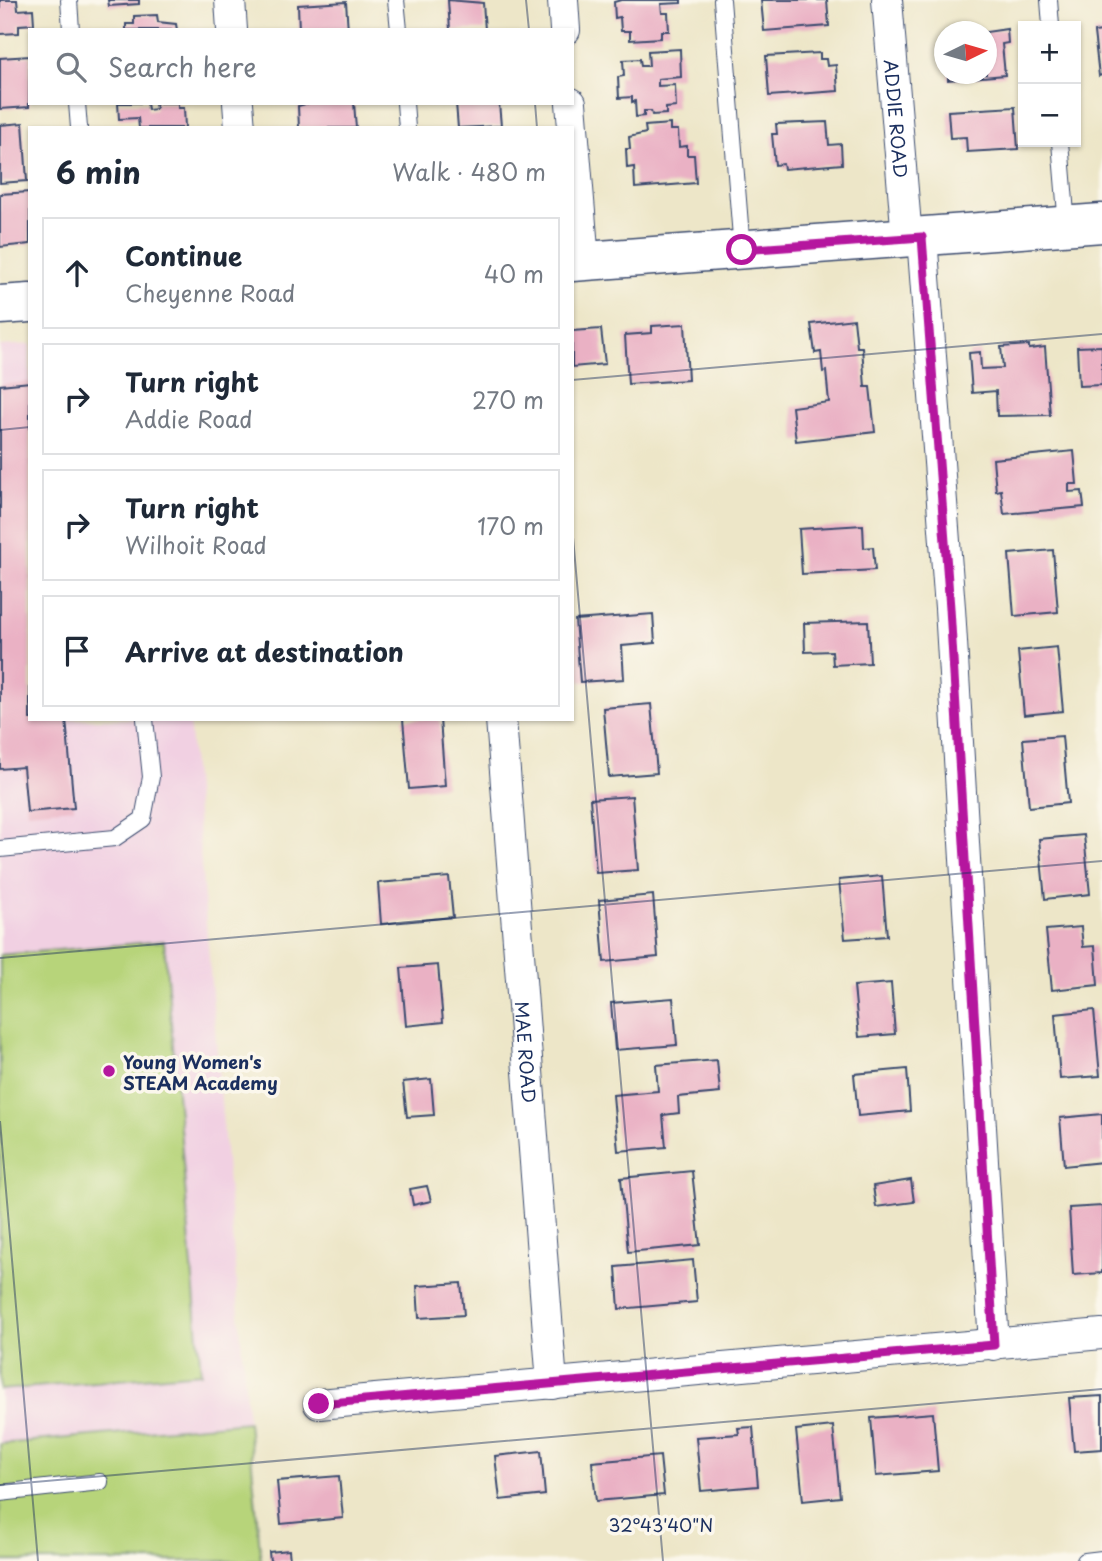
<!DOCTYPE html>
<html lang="en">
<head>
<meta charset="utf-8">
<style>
	body { margin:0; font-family:"Playpen Sans",sans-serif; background:#f6f6f7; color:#1f2937 }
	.controls { position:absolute; right:21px; top:21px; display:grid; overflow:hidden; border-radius:0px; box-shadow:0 2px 5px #0004 }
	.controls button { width:63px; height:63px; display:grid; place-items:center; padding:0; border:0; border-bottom:2px solid #e0e1e3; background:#fff; color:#1f2937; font:35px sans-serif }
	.compass { position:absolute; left:934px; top:21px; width:63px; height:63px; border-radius:50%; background:#fff; box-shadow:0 2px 5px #0004; rotate:85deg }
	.stop { position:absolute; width:21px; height:21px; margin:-16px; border:5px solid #b5179e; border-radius:50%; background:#fff }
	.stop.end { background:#b5179e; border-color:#fff; box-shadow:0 2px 7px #0008 }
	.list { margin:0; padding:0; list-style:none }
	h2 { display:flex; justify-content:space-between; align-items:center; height:91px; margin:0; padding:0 28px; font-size:30px }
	h2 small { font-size:23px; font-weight:400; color:#747a83 }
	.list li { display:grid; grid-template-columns:46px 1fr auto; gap:21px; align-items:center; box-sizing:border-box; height:112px; margin:0 14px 14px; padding:0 14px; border:2px solid #e0e1e3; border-radius:0px }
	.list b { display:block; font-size:26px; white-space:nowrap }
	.list p { margin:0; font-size:23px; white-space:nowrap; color:#747a83 }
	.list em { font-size:23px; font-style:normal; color:#747a83 }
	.icon { flex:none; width:38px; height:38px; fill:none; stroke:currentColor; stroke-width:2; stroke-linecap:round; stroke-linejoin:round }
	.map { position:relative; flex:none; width:1102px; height:1561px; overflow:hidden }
	.search { position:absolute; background:#fff; box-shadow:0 2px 5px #0004; left:28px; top:28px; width:546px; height:77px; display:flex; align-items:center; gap:18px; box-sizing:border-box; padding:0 24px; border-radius:0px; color:#747a83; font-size:26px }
	.panel { position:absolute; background:#fff; box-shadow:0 2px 5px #0004; left:28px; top:126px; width:546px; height:595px; border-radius:0px }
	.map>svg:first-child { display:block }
</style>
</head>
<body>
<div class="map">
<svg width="1102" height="1561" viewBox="0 0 1102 1561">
	<rect width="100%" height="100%" fill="#fbf7ec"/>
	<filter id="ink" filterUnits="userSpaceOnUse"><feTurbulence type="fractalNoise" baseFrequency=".0143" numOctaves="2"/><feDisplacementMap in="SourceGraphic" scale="14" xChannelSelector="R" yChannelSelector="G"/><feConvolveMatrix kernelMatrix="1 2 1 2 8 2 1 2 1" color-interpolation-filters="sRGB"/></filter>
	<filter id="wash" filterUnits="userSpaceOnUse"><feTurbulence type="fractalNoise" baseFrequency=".00686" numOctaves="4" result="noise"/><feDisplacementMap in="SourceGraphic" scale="28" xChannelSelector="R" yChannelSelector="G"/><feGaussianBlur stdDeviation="1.57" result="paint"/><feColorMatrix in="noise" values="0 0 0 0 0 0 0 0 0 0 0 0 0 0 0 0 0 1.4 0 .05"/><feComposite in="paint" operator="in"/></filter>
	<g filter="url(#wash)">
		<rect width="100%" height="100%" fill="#ede6c8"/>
		<!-- built -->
		<path fill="#f1d0e2" d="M30,344V719H189L248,1422L67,1438L0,1466V346Z"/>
		<!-- green -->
		<g fill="#b7d47a" stroke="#69826c" stroke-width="2">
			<path d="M164,941L201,1373L0,1390V955Z"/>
			<path d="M248,1422L261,1561H0V1444Z"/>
		</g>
		<g id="blocks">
			<!-- building -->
			<g fill="#eab1c4">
				<path d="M0,0H17L18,10L33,9L34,24L19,25V33L0,34Z"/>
				<path d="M108,0H139V4L109,6Z"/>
				<path d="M448,0L483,3L485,30H450Z"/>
				<path d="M621,0H681V3L661,4L662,13H668L669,31H661V38L630,40V31H621L620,17L615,18L614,2Z"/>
				<path d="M761,0H827L829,26L764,31Z"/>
				<path d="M346,2L348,30H299L298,5Z"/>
				<path d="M157,15L158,22L176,24L177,30H126V24H134V16Z"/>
				<path d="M1007,29L1008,43L1002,44L1005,75L948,80V74H986V32Z"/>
				<path d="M1102,31V75L1099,76L1094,32Z"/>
				<path d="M680,49L681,77L658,79V86L675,85L676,107L666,108V114L652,115L651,111H644V116L636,117L635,101L632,102V97L619,98L618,77L624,76L623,60L640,59L641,66H649L648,51Z"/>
				<path d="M820,53V59H826L827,66L836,65L838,91L769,96L766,56Z"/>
				<path d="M30,56L29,107L0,109V58Z"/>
				<path d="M118,103H147L148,110L156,109L155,103H178V108H184L185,128H139L138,118L119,119Z"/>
				<path d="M309,103H354L356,128H299L298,106Z"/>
				<path d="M456,103H499L501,126L458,128Z"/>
				<path d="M1015,107L1018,149L967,152L966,137L950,138L948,111Z"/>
				<path d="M827,122L829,145L841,144L842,164L784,169L783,164L775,165L772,134H777L776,124Z"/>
				<path d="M23,123L27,181L0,183V125Z"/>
				<path d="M670,124V130H678L679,147L687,146V155H694L696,183L635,188L634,167L627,168L626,149H630L629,137L646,133L645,126Z"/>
				<path d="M30,192V244L0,247V194Z"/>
				<path d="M854,319L857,347H862L865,387H870L875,432L796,441L792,407L829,402L826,371L823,372L821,352L815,353L811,324Z"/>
				<path d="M685,324L688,380L628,384L625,335L652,333V326Z"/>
				<path d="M601,329L605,364L572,367V331Z"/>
				<path d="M1029,345V349L1045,347L1050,415L997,416L996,391L972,393L969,353L980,352L981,369L1003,368L1001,347Z"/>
				<path d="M1102,346V385L1079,386L1077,347Z"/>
				<path d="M30,382V719H66L74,808L27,812L23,767L0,769V385Z"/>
				<path d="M1074,451L1077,484H1069V492L1082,491L1084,507L1004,514L1001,490L996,491L993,459Z"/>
				<path d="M863,525L864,548L873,547L875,570L802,574L799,529Z"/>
				<path d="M1053,550L1058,612L1014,616L1009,554Z"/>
				<path d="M653,614L655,643L622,646L624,679L580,682L575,620Z"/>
				<path d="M868,621L870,663L833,665L832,651L805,652L804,623Z"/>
				<path d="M1057,647L1063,711L1024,715L1018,651Z"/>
				<path d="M651,704L657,773L609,777L603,708Z"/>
				<path d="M403,719H440L445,786L409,789Z"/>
				<path d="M1062,736L1068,803L1029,807L1023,739Z"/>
				<path d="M632,796L638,870L596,873L590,799Z"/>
				<path d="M1084,835L1090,894L1045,899L1039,839Z"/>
				<path d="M882,876L887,936L845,939L839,880Z"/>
				<path d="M449,877L453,917L381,924L378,883Z"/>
				<path d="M653,895L658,957L604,962L599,900Z"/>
				<path d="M1081,927L1083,947L1095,946L1098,985L1052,990L1046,930Z"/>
				<path d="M438,965L443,1022L406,1026L401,968Z"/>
				<path d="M891,983L895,1034L859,1037L854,986Z"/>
				<path d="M673,998L677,1045L615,1050L611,1003Z"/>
				<path d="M1094,1010L1100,1076L1060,1079L1055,1014Z"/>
				<path d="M717,1060L720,1093L678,1097L679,1113L663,1115L666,1147L618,1151L613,1095L658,1091L656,1065Z"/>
				<path d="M907,1069L910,1111L858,1116L854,1074Z"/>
				<path d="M431,1079L434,1115L407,1117L403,1082Z"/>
				<path d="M1102,1114V1162L1064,1166L1060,1118Z"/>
				<path d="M692,1171L700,1245L628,1252L621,1178Z"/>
				<path d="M911,1180L914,1202L876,1207L873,1186Z"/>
				<path d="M427,1186L431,1201L413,1205L410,1189Z"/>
				<path d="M1102,1206V1273L1073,1275L1069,1208Z"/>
				<path d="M693,1260L697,1302L619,1309L616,1267Z"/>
				<path d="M461,1283L464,1315L419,1318L417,1286Z"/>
				<path d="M1102,1396V1449L1074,1451L1069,1398Z"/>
				<path d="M933,1413L938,1471L876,1476L871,1418Z"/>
				<path d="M833,1426L840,1497L803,1501L796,1430Z"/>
				<path d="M753,1427L758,1486L701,1491L696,1437L739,1434L738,1428Z"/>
				<path d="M541,1451L545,1495L500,1500L495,1456Z"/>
				<path d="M660,1456L664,1495L596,1501L592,1462Z"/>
				<path d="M339,1476L343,1518L281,1524L277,1481Z"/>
				<path d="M289,1550L290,1561H270L269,1552Z"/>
			</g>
		</g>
	</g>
	<g filter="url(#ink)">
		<use href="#blocks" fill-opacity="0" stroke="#3a4a6e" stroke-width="2"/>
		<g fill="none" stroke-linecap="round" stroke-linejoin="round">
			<defs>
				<g id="lane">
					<path d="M69,0L71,30"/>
					<path d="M396,0L399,30"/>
					<path d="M722,0L742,250"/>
					<path d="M1049,0L1051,26"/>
					<path d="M77,103L79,128"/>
					<path d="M405,103L407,128"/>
					<path d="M1060,142L1067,226"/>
					<path d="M0,849L115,838L143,819L151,777L145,719"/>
					<path d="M0,1493L100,1482"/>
					<path d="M1085,1561L1102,1559"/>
				</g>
				<g id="street">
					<path d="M230,0L232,30"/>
					<path d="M563,0L565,30"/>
					<path id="s1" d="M887,0L907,238"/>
					<path d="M238,103L240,128"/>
					<path d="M571,103L584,261"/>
					<path d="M922,237L950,608L994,1345"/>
					<path id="s2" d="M501,719L552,1384"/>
					<path d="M319,1404L1102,1334"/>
				</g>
				<g id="secondary">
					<path d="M572,262L1102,223"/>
					<path d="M0,305L30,303"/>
				</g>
			</defs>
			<!-- lane casing -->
			<use href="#lane" stroke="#3a4a6e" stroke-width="18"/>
			<!-- street casing -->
			<use href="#street" stroke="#3a4a6e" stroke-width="32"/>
			<!-- secondary casing -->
			<use href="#secondary" stroke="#3a4a6e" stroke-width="41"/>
			<!-- lane -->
			<use href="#lane" stroke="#fff" stroke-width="16"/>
			<!-- street -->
			<use href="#street" stroke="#fff" stroke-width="30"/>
			<!-- secondary -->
			<use href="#secondary" stroke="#fff" stroke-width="38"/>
		</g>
	</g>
	<g fill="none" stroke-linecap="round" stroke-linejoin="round" filter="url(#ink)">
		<!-- route -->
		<path stroke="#b5179e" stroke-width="9" d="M319,1404L994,1345L950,608L922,237L742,250"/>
	</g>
	<!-- ticks -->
	<path fill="none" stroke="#1b2f5e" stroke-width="2" stroke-opacity="0.45" d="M526,0L529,30M535,103L537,128M572,380L1102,334M0,430L30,427M572,526L663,1561M0,958L1102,861M0,1121L38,1561M0,1485L1102,1389"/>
	<!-- markers -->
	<circle fill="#b5179e" stroke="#fbf7ec" stroke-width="2.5" cx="109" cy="1071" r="7"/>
	<g text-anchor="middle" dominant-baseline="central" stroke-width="7" stroke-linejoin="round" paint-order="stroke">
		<!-- street labels -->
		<g font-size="18" fill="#1b2f5e" stroke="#fbf7ec">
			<text stroke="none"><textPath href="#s1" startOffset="119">ADDIE ROAD</textPath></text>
			<text stroke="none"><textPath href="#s2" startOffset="334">MAE ROAD</textPath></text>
		</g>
		<!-- poi labels -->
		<g font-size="18" font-weight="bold" fill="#1b2f5e" stroke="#fbf7ec" text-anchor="start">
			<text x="123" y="1061">Young Women's<tspan x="123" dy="21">STEAM Academy</tspan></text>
		</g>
	</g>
	<g font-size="18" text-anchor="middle" fill="#1b2f5e" stroke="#fbf7ec" stroke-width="7" stroke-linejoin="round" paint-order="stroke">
		<text x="661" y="1532">32°43'40"N</text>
	</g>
</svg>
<div class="controls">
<button>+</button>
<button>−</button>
</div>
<svg class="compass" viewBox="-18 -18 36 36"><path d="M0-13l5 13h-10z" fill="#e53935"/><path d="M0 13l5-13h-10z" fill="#747a83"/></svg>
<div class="stop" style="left:742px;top:250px"></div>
<div class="stop end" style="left:319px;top:1404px"></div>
<div class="search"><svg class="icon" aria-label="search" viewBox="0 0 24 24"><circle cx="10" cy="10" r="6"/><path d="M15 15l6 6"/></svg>Search here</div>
<section class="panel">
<h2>6 min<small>Walk · 480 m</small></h2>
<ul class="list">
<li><svg class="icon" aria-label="ahead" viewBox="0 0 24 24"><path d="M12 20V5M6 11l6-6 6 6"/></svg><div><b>Continue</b><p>Cheyenne Road</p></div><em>40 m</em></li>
<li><svg class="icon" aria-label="right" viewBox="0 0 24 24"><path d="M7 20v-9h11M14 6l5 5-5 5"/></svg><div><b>Turn right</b><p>Addie Road</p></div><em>270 m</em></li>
<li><svg class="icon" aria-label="right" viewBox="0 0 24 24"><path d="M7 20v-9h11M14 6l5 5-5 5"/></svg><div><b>Turn right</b><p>Wilhoit Road</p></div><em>170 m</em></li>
<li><svg class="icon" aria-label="arrive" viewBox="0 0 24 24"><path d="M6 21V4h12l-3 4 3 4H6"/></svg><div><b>Arrive at destination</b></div></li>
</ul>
</section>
</div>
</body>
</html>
